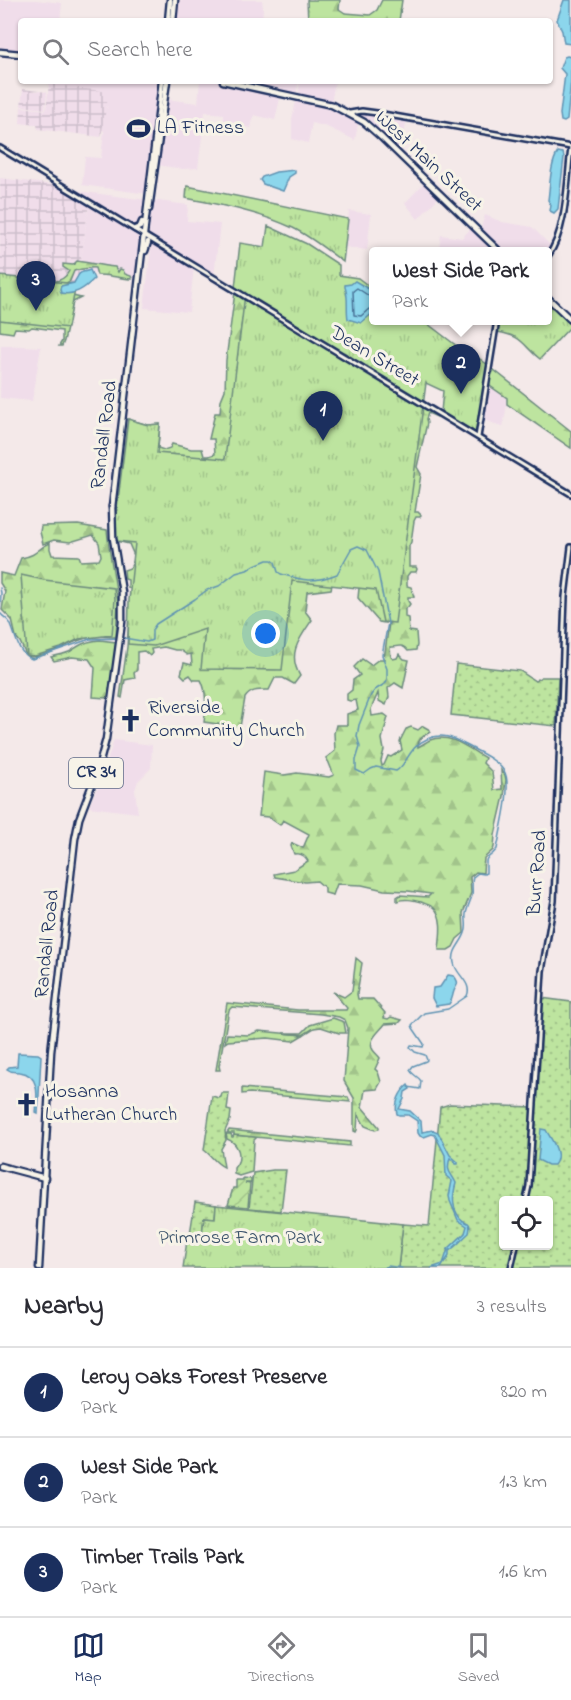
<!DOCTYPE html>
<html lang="en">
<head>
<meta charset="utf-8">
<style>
	body { margin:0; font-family:"Indie Flower",sans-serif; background:#f2f2f3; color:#2b2b33 }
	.controls { position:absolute; right:18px; bottom:18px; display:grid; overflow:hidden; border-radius:6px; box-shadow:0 2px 4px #0004 }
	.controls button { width:54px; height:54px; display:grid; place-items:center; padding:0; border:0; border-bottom:2px solid #e1e1e2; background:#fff; color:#2b2b33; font:30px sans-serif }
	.you { position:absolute; left:266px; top:634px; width:21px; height:21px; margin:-15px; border:4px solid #fff; border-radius:50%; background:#1a73e8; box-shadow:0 0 0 9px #1a73e833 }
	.badge { display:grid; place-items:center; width:39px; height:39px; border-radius:50%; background:#1b2f5e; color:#fff; font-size:20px; font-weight:700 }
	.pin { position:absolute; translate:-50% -50px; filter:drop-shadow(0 2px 3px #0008) }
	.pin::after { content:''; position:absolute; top:32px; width:21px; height:18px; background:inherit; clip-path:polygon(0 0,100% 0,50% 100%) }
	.popup { position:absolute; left:369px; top:247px; width:183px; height:78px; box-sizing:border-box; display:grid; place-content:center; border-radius:6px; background:#fff; filter:drop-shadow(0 2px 4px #0005); font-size:20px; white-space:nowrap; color:#7c7c81 }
	.popup b { font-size:22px; color:#2b2b33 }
	.popup::after { content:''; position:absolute; left:50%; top:100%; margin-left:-12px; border:12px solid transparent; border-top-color:#fff }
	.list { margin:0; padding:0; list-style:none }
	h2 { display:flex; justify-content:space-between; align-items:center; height:78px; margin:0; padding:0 24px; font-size:26px }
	h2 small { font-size:20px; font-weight:400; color:#7c7c81 }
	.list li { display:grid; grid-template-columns:39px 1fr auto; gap:18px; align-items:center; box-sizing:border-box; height:90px; padding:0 24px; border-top:2px solid #e1e1e2 }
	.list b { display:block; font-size:22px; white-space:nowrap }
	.list p { margin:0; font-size:20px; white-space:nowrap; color:#7c7c81 }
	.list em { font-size:20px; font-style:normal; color:#7c7c81 }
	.icon { flex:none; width:33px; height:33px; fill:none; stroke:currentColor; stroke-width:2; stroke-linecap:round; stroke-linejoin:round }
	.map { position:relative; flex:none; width:571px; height:1268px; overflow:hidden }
	.search { position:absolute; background:#fff; box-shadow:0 2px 4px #0004; left:18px; right:18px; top:18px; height:66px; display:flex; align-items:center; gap:15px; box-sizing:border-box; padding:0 21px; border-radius:6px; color:#7c7c81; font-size:22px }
	.sheet { height:348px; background:#fff }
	nav { display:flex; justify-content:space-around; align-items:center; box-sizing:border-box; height:84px; border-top:2px solid #e1e1e2; background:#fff; font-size:16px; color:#7c7c81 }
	nav a { display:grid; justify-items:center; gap:3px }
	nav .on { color:#1b2f5e }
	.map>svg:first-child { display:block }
</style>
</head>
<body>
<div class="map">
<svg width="571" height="1268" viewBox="0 0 571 1268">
	<defs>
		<pattern id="industrial-grid" width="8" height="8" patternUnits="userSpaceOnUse" patternTransform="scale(1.5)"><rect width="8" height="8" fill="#f0ddea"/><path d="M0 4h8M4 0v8" fill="none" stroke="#cdbecb"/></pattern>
		<pattern id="grass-dots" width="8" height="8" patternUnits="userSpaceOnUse" patternTransform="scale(1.5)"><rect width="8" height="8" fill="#bde49f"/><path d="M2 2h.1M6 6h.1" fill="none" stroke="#a2c48b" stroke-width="1.8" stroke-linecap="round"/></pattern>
		<pattern id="forest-firs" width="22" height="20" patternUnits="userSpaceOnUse" patternTransform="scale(1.5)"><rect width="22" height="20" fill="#bde49f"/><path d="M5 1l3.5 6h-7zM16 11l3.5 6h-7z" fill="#a2c48b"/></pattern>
		<pattern id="wetland-marsh" width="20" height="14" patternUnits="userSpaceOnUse" patternTransform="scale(1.5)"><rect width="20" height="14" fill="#bde49f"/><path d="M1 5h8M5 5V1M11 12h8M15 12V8" fill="none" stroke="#a2c48b"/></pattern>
		<pattern id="park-tufts" width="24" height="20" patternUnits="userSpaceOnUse" patternTransform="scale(1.5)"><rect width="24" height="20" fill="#bde49f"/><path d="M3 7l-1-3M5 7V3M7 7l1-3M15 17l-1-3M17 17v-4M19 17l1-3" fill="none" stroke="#a2c48b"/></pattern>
		<pattern id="garden-furrows" width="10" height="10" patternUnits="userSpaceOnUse" patternTransform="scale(1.5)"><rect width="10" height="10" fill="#bde49f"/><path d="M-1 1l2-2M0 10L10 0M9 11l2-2" fill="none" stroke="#a2c48b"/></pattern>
	</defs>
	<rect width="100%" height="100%" fill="#f4e9e9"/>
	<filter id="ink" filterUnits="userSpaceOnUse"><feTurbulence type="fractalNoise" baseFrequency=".0167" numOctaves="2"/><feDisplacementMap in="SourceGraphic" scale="12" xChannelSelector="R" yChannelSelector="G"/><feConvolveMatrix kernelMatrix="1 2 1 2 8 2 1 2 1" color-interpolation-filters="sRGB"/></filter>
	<g filter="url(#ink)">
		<!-- built -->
		<g fill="#f0ddea">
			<path d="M0,0H35L62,3L60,21H21V54L0,51Z"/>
			<path d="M178,0H262L263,8L262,21H175Z"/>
			<path d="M50,81H161L148,194L82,185L85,157L101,158L104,131L102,130L104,112L107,107L49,84Z"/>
			<path d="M200,81H218L281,94L275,120L254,115L251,128L238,125L237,133L223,130L224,114L205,112L198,168L183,169L157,165L165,99L198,103Z"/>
			<path d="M228,81H299L296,95Z"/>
			<path d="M300,81H335L331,104L298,95Z"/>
			<path d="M297,97L322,102L359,119L355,140L327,127L312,123L308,143L292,139V119Z"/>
			<path d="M362,111L407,119L400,155L352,113Z"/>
			<path d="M426,181L441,195L418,219L405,203Z"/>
			<path d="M69,190L147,200L138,279L90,272L79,275L89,202Z"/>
			<path d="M151,200L188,205L187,221L220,224L214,276L146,235Z"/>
			<path d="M349,211L371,214L367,250L345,247Z"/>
			<path d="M485,215L502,222L532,227L553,248L548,254V252L502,251L480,231Z"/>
			<path d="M473,226L499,251L443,252L439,249L441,235L462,238Z"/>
			<path d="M152,240L194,266L189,312L144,308Z"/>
			<path d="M1,345L41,347L32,401L0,398Z"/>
			<path d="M487,384L508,398L503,427L482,419Z"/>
			<path d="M114,740L152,745L151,768L138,781L135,790L138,813L89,807L103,774Z"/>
		</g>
		<!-- industrial -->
		<g fill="url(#industrial-grid)">
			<path d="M49,84L109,92L101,137L38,129L37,125L20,123L21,107L46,110Z"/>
			<path d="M23,89L47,92L45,109L21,106Z"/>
			<path d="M0,178L62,186L89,202L79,275L76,284L0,276Z"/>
		</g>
		<!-- grass -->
		<g fill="url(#grass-dots)" stroke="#6c8a7e" stroke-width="1.5">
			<path d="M456,664L520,671L535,681L541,677H558L556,726L451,715Z"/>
			<path d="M541,998L571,1002V1268H512L517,1246H548V1200H527L529,1189Z"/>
			<path d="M222,1093H229L227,1110L231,1111L230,1120L225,1131L226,1140L221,1149L224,1167C216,1164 211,1155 204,1150L212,1096L219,1098L221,1097Z"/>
			<path d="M450,1104L533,1107L528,1183L524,1200H504V1246H515L510,1268H398L403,1224L429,1226L440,1107Z"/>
			<path d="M226,1134H231L232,1137H233L234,1135L257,1137L254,1140L252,1172L239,1176L234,1174V1168C244,1157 238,1143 227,1139Z"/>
			<path d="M273,1170H286L281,1211L249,1208L253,1173Z"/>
			<path d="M195,1202L216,1205L215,1218L204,1217L202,1235L190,1234Z"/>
		</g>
		<!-- forest -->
		<g fill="url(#forest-firs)" stroke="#6c8a7e" stroke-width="1.5">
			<path d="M307,0H340L339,9L345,13L370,15L377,10L382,0H402L399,21H308Z"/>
			<path d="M77,261C90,263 102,266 115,267L118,272L120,269L123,270L125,274L131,276L132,279C121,279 109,274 97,275L95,268C92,267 77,270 74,271L70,281L66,283L73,296L81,298L73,302L64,341L62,346H59L62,341V331L32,327L29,329L15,328L13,333L0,331V316L23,278C38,280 61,288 69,271L63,267V264L73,265Z"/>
			<path d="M235,292L252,303L244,308L239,341L246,346L333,581L331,589L307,592L305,611L312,620C299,639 287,654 300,676L294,684L283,678H275L269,690C260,690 251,689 245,698L240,727H238L204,722C206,710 207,690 201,680H194L190,675L185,678L181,674L184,663L192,665L191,654L187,655L180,650H175L164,647L151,649L152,653L150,656L144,651L137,652V670L134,673L135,678L125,680L122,698L120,697L127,647L131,588H128V580L125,579L124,570L130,568L135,558L129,544L116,541L115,524L128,419L148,425L160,424L158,448L164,450L170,448L172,444L191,449H202L204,456H209L215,454L214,439H209L215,413H220L221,400L225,390L226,360Z"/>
			<path d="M494,370L571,431V448L507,404V398L487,384Z"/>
			<path d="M422,406L438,415L437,417L428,413L426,419L427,423L417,467L421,474L415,512H418L421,515L420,517H416L414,521L411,542L409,546V567H416L417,569L416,572H410L407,576V586L411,587L414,597H408V601L410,604L408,607L405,609V617L408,618L409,631L416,632L417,645L416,650L408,651C402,643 399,647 390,647L391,657L393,659L397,658L399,654L404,659L409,660L403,688L395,683L388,688L389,697L386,705L379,701L378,693L371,709L372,716L384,714L388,717L382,739L384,750L381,761L382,766L384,765L388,756L391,757L402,750L400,741L406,729L411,727L418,730L423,726L430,730V732C424,735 417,740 418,747C422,745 426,742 430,740C450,732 469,749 485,758L483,763L492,772L494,790L502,789L501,770L505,775L506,780L504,796L495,835L494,847L493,850L484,858L483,873L476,872L470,877L471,893L463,913L464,933L457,939L453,947L448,950H439C440,938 444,917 434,908C431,905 425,904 421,902C413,900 405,898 397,901V897L400,895L428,897L431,894L408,891L384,890L362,885L337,884L333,895L325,893V888L317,881L305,882L275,877L274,874L294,870L308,861C305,855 300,853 294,854L291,846L292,843L303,848L309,834L283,820L280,825L268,817L259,816L264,772L284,775L297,773L329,777L334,775C330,769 332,766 326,758L335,751L334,733L336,725H347V714L358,710L356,700L350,701L347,700V694L352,690L353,680L360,675L354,667L362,659L371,665L379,659H384L389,623L378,570Z"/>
			<path d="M78,525L107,530L109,547L118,602L116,637C105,637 94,635 83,639C66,644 49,657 30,657L26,655L20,642L16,637L12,620L2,610L5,591L0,583V573L14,576L21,558C39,555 37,548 50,543V549L52,555L79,556L81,561L99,560L101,556L99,543L93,535L70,542L54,540L43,544L40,532L41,526Z"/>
			<path d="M373,573L385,623L379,622L358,598L359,588L368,585Z"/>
			<path d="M100,640L116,642L109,697L106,698L93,697L95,668L89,659L72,657L54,661L51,657C58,655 66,654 71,651C81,644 87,641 100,640Z"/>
			<path d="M356,958L362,963L357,994L358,999H373L385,1013L384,1018L388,1019L391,1017L402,1020L399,1023L385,1024C380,1031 367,1040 373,1050C375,1053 378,1055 380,1058L375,1069L378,1072L381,1082L377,1089L365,1090L362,1107L379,1127V1129L375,1130L365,1126L358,1114L357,1130L356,1132L354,1131V1098L344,1081L348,1028L345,1020L339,1017L321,1014L232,1007L229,1010L228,1015L219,1066L220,1070H216L227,1003L298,1010H346L347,1008L333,992L344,997L352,991Z"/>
			<path d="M259,1031L303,1035L293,1041L268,1038L228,1041L225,1043L227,1034L249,1035Z"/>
			<path d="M242,1088L348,1097L350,1102L250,1093L242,1094Z"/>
			<path d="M229,1130L350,1142V1146L234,1135V1133H227Z"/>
		</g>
		<!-- wetland -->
		<path fill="url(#wetland-marsh)" stroke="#6c8a7e" stroke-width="1.5" d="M333,1018L344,1022L346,1033H339L321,1027L314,1028L303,1035L283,1033H302L310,1025Z"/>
		<!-- park -->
		<g fill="url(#park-tufts)" stroke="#6c8a7e" stroke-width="1.5">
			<path d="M187,186L348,219L343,262C327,250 311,237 293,228C259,212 222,205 186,198Z"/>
			<path d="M268,226L307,244L339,265V275L358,278L374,290V320L424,321L470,356L472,353L488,365L476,433L441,412L443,391L426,383L395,623L383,622L376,590L292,581L282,670L201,669L205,629L154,646L128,644L129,600L135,543L116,541L115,524L128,419L148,425L160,424L157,453L225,459L245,294L235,288L240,243L265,247Z"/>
			<path d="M0,276L76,284L68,328L0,320Z"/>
			<path d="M548,300L571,321V326L540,359C522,345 524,336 497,332L500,321L548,320Z"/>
			<path d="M21,575L44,580L114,588L115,599L112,635L79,639L61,648L35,656L27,655Z"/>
			<path d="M216,1205L403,1224L398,1268H183L188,1234L202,1235L204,1217L215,1218Z"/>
		</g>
		<!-- garden -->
		<path fill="url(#garden-furrows)" stroke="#6c8a7e" stroke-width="1.5" d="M243,1178L251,1179V1183H245L250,1184L248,1207L228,1205L233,1188H236V1180H243Z"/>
		<!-- water -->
		<g fill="#8cd6ec" stroke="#5f93b3" stroke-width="1.5">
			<path d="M564,0H571V44L564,43L562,31L557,20Z"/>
			<path d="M567,56L571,57V80L567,120L564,122L561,121L560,114L565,74L560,68L564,57Z"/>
			<path d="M558,152L563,153L564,157L558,209L554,213L550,211L551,205L548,200C550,186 550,164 558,152Z"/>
			<path d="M295,170V173L289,177L283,191L263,184L260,180L262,177L276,172Z"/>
			<path d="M90,270L94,279C84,289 74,296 61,293L60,289L61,286L74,283C81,270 78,274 90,270Z"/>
			<path d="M355,281L374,292L372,298L374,312L361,323L348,319C346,308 349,298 345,287V285L351,284Z"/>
			<path d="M448,975L454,976C460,984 457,984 454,991C452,996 453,999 449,1004L436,1006L432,998L433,988L440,987Z"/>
			<path d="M18,1053L38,1054L41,1056L38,1114L36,1113C37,1098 41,1075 20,1072C14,1071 12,1073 7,1069L9,1067L17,1066Z"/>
			<path d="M408,1085L410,1089L405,1092L404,1099L399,1109L410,1111L421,1121L422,1132L433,1130L438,1132L450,1155L458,1162V1164H456L453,1160L450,1158C446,1172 450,1171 456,1183C453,1194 451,1207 460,1218C466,1225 472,1219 469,1233C462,1239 457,1246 449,1251V1256L441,1268H431L443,1264L448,1249L465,1233L467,1226L458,1220L450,1201L449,1196L452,1181L446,1176L445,1155L435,1135L432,1134L424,1137L420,1136L418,1133L417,1121L408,1115H399L397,1114C394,1104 400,1091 408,1085Z"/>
			<path d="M541,1129L546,1130C552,1141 563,1154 554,1165H548L538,1160Z"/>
		</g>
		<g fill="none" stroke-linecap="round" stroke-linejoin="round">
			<!-- shore -->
			<path stroke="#487297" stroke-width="1.5" d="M374,296H369L357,288L353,291L354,315L361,316L369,309L374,308"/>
			<!-- stream -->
			<g stroke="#5f93b3" stroke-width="1.5">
				<path d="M0,588L1,593L0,608"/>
				<path d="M0,613C3,617 8,619 10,623C16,635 17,654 32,659L90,639L124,638L147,642L152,640V630L156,624L195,599L207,590L219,586L236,573L247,570L255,565L267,560H272L275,562L278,572L281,574C304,581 314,583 337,574L351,549L358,546L367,550L378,572L388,623L382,655L387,669V679L386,683L375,690L371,695L359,725L357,736L360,747L356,760V770L364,774L371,769L376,767L396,771C408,764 408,747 427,739C442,732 453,738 466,745C479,752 496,759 504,771C513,784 500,832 497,849C485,864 486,851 486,873L484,874L478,873L473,877C471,884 473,890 472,896C470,902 467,908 466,914C465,920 468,927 465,933C462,943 451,950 454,963C456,975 473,983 467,996L448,1009L424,1013L412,1025L413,1028L424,1044L423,1047L411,1045L410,1047L415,1052L425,1055L427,1060L426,1061L413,1066L410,1070C412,1075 418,1076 421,1081L420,1089L408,1087"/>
				<path d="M383,1268L388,1266L402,1268"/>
			</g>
			<defs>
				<g id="minor">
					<path d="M350,113L362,111L377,113L571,147"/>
					<path d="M0,148L571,494"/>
					<path d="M548,256C567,230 567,180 571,148"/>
					<path d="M478,437L497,320"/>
					<path d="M526,1200L529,1186L542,971L554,901L565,597L571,547"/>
					<path d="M511,1268L516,1246"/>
				</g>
				<g id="major">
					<path d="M168,21L170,0"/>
					<path d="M173,21L175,0"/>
					<path d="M0,52L21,54"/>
					<path d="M223,81L332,105L364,122L382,138L500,252"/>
					<path d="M149,209L167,81"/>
					<path d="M135,229L140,227L142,222"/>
					<path d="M145,251L148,242"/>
					<path d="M548,298L571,320"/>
					<path d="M112,507L162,81"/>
					<path d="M0,1166L45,1178"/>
					<path d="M39,1268L51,1052L75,839L79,819L98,769L106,739L122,622V592L113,538L112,506"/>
				</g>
			</defs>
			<!-- minor casing -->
			<use href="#minor" stroke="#1b2f5e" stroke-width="8"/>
			<!-- major casing -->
			<use href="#major" stroke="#1b2f5e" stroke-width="9"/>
			<!-- minor -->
			<use href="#minor" stroke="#f7f3e8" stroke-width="3"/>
			<!-- major -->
			<use href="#major" stroke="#f7f3e8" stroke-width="4.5"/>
		</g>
	</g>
	<!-- icons -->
	<defs>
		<symbol id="stadium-bare" viewBox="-9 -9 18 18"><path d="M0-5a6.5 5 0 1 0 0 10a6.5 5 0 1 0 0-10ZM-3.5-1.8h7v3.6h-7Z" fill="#1b2f5e" stroke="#f7f3e8" stroke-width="2.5" paint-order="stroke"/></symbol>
		<symbol id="church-bare" viewBox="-9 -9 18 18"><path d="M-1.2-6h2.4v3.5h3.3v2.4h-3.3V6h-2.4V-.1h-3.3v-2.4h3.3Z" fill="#1b2f5e" stroke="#f7f3e8" stroke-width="2.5" paint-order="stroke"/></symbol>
	</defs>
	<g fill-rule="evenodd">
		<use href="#stadium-bare" x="122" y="112" width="33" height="33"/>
		<use href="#church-bare" x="114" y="704" width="33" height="33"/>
		<use href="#church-bare" x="10" y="1088" width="33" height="33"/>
	</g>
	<g text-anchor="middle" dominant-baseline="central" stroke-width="6" stroke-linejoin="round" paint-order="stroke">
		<!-- shield labels -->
		<rect fill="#f7f3e8" stroke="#5d6a87" stroke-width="1.5" x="69" y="758" width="54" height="30" rx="4.5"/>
		<g font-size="18" font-weight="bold" fill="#1b2f5e">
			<text x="96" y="773">CR 34</text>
		</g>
		<!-- poi labels -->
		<g font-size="20" fill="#1b2f5e" stroke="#f7f3e8" text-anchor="start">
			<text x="157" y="128">LA Fitness</text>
			<text x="148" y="708">Riverside<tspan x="148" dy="23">Community Church</tspan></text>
			<text x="45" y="1092">Hosanna<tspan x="45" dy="23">Lutheran Church</tspan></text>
		</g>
		<!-- street labels -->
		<g font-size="20" fill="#1b2f5e" stroke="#f7f3e8">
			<text transform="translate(428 162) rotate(43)">West Main Street</text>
			<text transform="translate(374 357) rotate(31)">Dean Street</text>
			<text transform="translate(105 435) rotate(-83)">Randall Road</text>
			<text transform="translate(538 873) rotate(-86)">Burr Road</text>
			<text transform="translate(48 944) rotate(-84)">Randall Road</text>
		</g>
		<!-- park labels -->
		<g font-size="20" fill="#3b536b" stroke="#f7f3e8">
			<text x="240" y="1238">Primrose Farm Park</text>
		</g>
	</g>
</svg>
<div class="controls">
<button><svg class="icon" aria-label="locate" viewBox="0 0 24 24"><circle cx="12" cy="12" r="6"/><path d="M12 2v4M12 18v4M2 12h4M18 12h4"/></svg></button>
</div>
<div class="you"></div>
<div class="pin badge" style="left:323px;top:441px">1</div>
<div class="pin badge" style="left:461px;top:394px">2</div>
<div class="popup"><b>West Side Park</b>Park</div>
<div class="pin badge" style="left:36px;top:311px">3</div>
<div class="search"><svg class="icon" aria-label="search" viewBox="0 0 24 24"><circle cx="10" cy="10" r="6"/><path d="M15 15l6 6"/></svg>Search here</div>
</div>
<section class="sheet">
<h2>Nearby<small>3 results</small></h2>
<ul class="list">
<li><span class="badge">1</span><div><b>Leroy Oaks Forest Preserve</b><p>Park</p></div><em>820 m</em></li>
<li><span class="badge">2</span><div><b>West Side Park</b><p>Park</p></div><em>1.3 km</em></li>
<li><span class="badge">3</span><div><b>Timber Trails Park</b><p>Park</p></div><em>1.6 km</em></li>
</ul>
</section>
<nav>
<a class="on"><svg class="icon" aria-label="map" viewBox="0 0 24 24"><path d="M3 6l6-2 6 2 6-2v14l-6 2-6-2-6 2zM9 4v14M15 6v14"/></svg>Map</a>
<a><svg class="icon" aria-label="directions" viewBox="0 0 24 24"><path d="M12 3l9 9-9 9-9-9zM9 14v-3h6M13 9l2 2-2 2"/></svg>Directions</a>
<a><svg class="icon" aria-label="saved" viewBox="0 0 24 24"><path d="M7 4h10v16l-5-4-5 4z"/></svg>Saved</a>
</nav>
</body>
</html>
